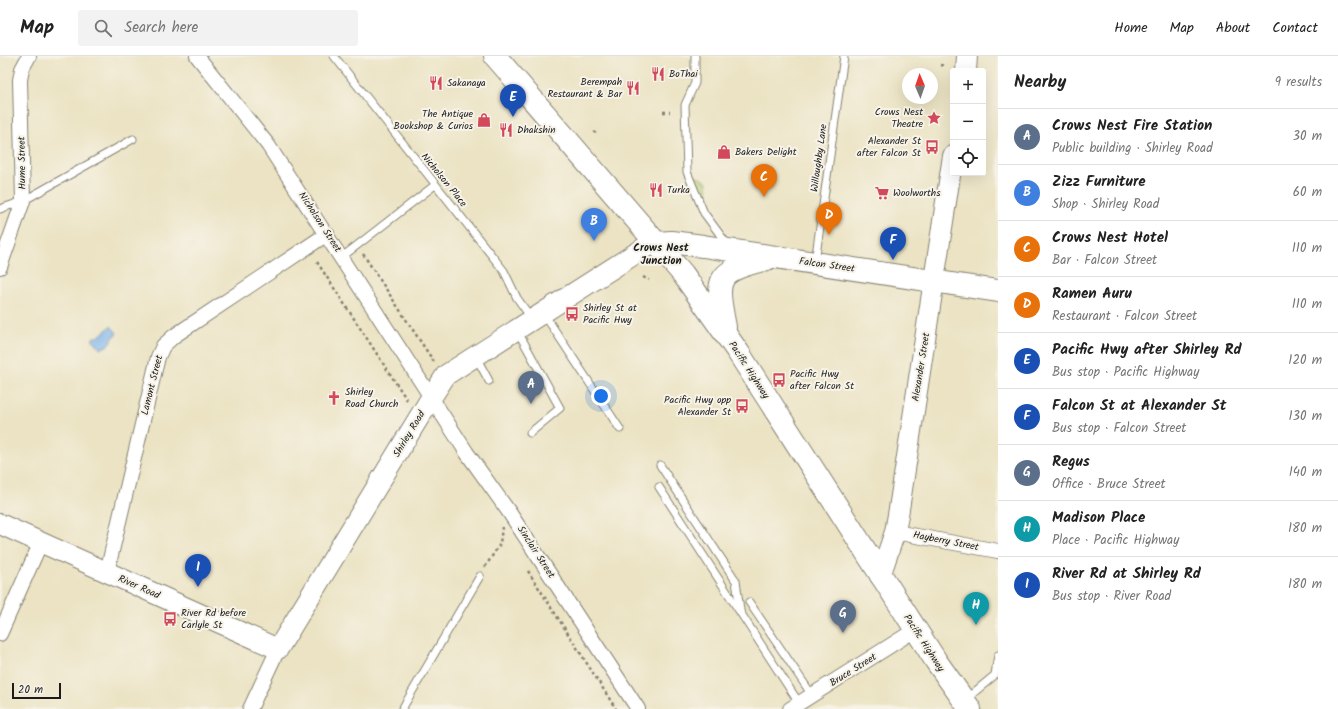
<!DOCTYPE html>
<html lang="en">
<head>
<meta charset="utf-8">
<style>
	body { margin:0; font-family:Kalam,sans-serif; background:#f2f2f2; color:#222 }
	.controls { position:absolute; right:12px; top:12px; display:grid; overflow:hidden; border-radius:4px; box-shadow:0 4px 16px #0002 }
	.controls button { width:36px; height:36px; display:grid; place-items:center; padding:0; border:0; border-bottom:1px solid #e0e0e0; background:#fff; color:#222; font:20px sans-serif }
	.compass { position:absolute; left:902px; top:12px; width:36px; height:36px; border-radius:50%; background:#fff; box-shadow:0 4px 16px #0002; rotate:358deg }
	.scale { position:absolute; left:12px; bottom:10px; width:49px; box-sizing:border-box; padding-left:4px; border:2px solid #1c1c1c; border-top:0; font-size:11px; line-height:14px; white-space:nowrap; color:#1c1c1c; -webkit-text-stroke:3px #f7f3e8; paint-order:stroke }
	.you { position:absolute; left:601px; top:340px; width:14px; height:14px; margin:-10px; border:3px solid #fff; border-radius:50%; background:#1a73e8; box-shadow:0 0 0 6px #1a73e833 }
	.badge { display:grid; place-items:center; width:26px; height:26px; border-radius:50%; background:#111827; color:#fff; font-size:13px; font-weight:700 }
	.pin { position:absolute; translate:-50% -33px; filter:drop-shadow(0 1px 2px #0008) }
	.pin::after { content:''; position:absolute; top:21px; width:14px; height:12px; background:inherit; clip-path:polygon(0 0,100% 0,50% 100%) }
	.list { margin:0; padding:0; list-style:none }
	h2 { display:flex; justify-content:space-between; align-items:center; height:52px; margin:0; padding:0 16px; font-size:17px }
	h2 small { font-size:13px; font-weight:400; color:#767676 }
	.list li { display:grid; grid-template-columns:26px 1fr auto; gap:12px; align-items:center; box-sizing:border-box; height:56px; padding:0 16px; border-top:1px solid #e0e0e0 }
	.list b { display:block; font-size:15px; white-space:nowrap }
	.list p { margin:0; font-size:13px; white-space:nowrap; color:#767676 }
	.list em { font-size:13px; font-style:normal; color:#767676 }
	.icon { flex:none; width:22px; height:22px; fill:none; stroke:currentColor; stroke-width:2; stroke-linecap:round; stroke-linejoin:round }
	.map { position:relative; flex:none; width:998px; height:653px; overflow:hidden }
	header { display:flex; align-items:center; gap:24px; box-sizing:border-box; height:56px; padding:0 20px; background:#fff; border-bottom:1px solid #e0e0e0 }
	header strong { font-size:19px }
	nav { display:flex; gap:22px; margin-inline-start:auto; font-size:14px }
	.search { width:280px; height:36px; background:#f2f2f2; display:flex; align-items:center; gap:10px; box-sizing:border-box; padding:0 14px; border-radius:4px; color:#767676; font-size:15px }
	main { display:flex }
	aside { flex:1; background:#fff }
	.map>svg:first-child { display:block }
</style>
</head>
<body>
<header>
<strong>Map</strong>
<div class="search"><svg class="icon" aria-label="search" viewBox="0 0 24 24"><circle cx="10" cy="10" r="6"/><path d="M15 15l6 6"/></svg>Search here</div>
<nav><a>Home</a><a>Map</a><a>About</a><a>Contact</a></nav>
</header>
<main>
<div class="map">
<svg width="998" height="653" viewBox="0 0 998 653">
	<rect width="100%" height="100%" fill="#f7f3e8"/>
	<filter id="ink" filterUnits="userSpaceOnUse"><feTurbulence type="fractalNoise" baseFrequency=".025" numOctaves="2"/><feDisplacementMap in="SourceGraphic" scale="8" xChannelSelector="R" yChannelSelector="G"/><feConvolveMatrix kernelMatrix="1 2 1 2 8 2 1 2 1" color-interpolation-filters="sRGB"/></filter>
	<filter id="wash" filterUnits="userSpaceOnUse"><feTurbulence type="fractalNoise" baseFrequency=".012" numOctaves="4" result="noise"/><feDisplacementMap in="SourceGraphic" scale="16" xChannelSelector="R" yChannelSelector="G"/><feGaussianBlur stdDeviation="0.9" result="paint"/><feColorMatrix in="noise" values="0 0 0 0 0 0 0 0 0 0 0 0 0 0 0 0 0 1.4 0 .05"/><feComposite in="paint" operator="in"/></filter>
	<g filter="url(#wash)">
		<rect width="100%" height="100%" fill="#ebe3c3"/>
		<!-- green -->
		<path fill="#b2cb70" stroke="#677446" d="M693,118L707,126L708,143L699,138Z"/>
		<!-- water -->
		<path fill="#78b1e8" stroke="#4a6682" d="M111,270L117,277L107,290L100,293L92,283L95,280L97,282Z"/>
	</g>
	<g filter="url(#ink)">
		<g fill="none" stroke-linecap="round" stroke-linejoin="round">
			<defs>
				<g id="lane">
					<path d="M334,0L504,215L517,242L532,263"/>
					<path d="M695,0V27L685,49L687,116L704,157L727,188"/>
					<path d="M0,153L23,145L133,83"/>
					<path d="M342,201L435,129"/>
					<path d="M815,206L844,0"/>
					<path d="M544,258L620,373"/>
					<path d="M517,274L560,352L530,377"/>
					<path d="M476,301L489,325"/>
					<path d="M660,409L736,525L740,554"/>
					<path d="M659,431L799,647"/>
					<path d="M749,546L812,639"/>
					<path d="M966,643L995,619L998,599"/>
					<path d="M402,653L480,520"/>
				</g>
				<g id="street">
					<path d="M197,0L268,89L467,397L509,456L638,653"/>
					<path d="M0,211L23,145L20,24L22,13L29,0"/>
					<path d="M895,476L998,495"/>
					<path d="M107,516L158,301L163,290L174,280L327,178"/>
					<path d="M0,578L41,486"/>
					<path d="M250,653L278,593"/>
					<path d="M790,653L915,574"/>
				</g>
				<g id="secondary">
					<path d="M966,15L967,0"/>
					<path d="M0,468L278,593L429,345L446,319L644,192L656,187"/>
					<path d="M880,520L895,476L899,453L953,100"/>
				</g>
				<g id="primary">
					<path d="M495,0L683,218L738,296L936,605L970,653"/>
					<path d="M656,187L671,186L703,190L998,235"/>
					<path d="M725,271C715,220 716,216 767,203"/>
				</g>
			</defs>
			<!-- lane casing -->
			<use href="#lane" stroke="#848070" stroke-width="9"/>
			<!-- street casing -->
			<use href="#street" stroke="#848070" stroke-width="16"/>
			<!-- secondary casing -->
			<use href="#secondary" stroke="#848070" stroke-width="22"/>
			<!-- primary casing -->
			<use href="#primary" stroke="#848070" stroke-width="24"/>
			<!-- path -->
			<g stroke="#848070" stroke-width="2.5" stroke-dasharray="3 3" stroke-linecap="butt">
				<path d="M940,9L945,10"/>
				<path d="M663,56H670"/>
				<path d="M594,77L596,76"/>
				<path d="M363,198L434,306"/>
				<path d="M317,206L407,344"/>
				<path d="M643,221L649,224"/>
				<path d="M485,511L500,488L502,471"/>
				<path d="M528,515L616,653"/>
			</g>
			<!-- lane -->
			<use href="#lane" stroke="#fff" stroke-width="7"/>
			<!-- street -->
			<use href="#street" stroke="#fff" stroke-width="14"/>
			<!-- secondary -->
			<use href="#secondary" stroke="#fff" stroke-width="20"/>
			<!-- primary -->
			<use href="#primary" stroke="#fff" stroke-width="22"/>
		</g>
	</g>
	<!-- icons -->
	<defs>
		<symbol id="restaurant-bare" viewBox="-9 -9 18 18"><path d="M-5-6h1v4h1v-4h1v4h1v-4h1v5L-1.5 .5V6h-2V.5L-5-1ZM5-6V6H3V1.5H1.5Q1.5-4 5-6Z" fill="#d1495b" stroke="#f7f3e8" stroke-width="2.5" paint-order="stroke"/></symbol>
		<symbol id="sight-bare" viewBox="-9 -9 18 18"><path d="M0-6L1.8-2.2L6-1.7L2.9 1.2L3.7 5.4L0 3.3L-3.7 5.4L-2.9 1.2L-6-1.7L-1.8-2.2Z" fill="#d1495b" stroke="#f7f3e8" stroke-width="2.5" paint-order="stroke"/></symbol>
		<symbol id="shop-bare" viewBox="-9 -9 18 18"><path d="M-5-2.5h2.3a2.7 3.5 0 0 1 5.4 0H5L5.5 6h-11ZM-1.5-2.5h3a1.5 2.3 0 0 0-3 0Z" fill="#d1495b" stroke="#f7f3e8" stroke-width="2.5" paint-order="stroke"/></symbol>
		<symbol id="bus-bare" viewBox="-9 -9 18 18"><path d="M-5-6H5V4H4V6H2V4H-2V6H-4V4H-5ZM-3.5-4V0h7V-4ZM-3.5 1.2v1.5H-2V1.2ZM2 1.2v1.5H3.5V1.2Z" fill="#d1495b" stroke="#f7f3e8" stroke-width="2.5" paint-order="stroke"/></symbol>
		<symbol id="supermarket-bare" viewBox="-9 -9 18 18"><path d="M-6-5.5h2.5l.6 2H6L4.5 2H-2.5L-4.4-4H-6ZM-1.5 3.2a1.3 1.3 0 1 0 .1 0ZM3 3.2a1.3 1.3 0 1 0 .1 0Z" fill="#d1495b" stroke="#f7f3e8" stroke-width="2.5" paint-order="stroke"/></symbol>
		<symbol id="church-bare" viewBox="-9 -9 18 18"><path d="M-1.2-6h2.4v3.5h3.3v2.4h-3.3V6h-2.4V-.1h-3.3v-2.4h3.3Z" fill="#d1495b" stroke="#f7f3e8" stroke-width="2.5" paint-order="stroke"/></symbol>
	</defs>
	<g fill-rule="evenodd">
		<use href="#restaurant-bare" x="648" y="8" width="20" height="20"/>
		<use href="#restaurant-bare" x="426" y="17" width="20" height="20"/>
		<use href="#restaurant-bare" x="623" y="22" width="20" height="20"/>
		<use href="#sight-bare" x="924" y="52" width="20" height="20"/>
		<use href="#shop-bare" x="474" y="54" width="20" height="20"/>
		<use href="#restaurant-bare" x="496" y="64" width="20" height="20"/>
		<use href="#bus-bare" x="922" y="81" width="20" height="20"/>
		<use href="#shop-bare" x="714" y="86" width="20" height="20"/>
		<use href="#restaurant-bare" x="646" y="124" width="20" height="20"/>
		<use href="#supermarket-bare" x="872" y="127" width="20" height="20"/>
		<use href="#bus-bare" x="562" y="248" width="20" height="20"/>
		<use href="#bus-bare" x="769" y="314" width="20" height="20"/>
		<use href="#church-bare" x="324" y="332" width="20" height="20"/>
		<use href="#bus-bare" x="732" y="340" width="20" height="20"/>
		<use href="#bus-bare" x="160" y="553" width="20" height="20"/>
	</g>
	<g text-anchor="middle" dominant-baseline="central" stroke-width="4" stroke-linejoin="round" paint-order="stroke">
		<!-- poi labels -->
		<g font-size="10" fill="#1c1c1c" stroke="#f7f3e8" text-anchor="start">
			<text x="669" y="18">BoThai</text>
			<text x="622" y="26" text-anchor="end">Berempah<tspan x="622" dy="12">Restaurant &amp; Bar</tspan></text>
			<text x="447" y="27">Sakanaya</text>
			<text x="923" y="56" text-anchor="end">Crows Nest<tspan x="923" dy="12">Theatre</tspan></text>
			<text x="473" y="58" text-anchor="end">The Antique<tspan x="473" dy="12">Bookshop &amp; Curios</tspan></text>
			<text x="517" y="74">Dhakshin</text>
			<text x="921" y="85" text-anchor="end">Alexander St<tspan x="921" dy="12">after Falcon St</tspan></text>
			<text x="735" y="96">Bakers Delight</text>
			<text x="667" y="134">Turka</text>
			<text x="893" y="137">Woolworths</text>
			<text x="583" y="252">Shirley St at<tspan x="583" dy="12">Pacific Hwy</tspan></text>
			<text x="790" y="318">Pacific Hwy<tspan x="790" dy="12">after Falcon St</tspan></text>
			<text x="345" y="336">Shirley<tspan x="345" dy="12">Road Church</tspan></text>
			<text x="731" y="344" text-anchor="end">Pacific Hwy opp<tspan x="731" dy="12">Alexander St</tspan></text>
			<text x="181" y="557">River Rd before<tspan x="181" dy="12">Carlyle St</tspan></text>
		</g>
		<!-- street labels -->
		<g font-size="10" fill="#1c1c1c" stroke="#f7f3e8">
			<text transform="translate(819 102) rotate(-82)">Willoughby Lane</text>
			<text transform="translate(22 107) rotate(-91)">Hume Street</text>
			<text transform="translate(444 124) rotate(51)">Nicholson Place</text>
			<text transform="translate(320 166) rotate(57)">Nicholson Street</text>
			<text transform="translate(827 209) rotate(8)">Falcon Street</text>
			<text transform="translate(921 311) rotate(-81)">Alexander Street</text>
			<text transform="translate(749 314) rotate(57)">Pacific Highway</text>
			<text transform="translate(152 329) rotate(-76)">Lamont Street</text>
			<text transform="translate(409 378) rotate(-59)">Shirley Road</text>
			<text transform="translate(946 485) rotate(11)">Hayberry Street</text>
			<text transform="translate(536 496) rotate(57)">Sinclair Street</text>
			<text transform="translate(139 531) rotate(24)">River Road</text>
			<text transform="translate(924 587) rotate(57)">Pacific Highway</text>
			<text transform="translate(853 614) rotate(-32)">Bruce Street</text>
		</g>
		<!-- neighbourhood labels -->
		<g font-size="11" font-weight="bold" fill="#1c1c1c" stroke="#f7f3e8">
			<text x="661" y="192">Crows Nest<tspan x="661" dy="13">Junction</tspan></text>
		</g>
	</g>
</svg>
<div class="controls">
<button>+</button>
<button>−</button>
<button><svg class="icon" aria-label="locate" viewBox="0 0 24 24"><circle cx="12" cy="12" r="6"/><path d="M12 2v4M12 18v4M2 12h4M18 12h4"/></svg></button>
</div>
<svg class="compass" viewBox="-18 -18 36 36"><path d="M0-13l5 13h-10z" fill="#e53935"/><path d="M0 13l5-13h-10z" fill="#767676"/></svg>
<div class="scale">20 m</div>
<div class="you"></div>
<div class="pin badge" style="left:531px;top:348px;background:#5c6f8a">A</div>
<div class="pin badge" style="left:594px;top:185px;background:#3f7fe0">B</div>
<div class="pin badge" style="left:764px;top:141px;background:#e8710a">C</div>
<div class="pin badge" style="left:829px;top:179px;background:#e8710a">D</div>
<div class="pin badge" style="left:513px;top:61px;background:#1a4fb4">E</div>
<div class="pin badge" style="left:893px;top:204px;background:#1a4fb4">F</div>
<div class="pin badge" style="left:843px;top:577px;background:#5c6f8a">G</div>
<div class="pin badge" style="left:976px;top:569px;background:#0f9aa8">H</div>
<div class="pin badge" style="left:198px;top:531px;background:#1a4fb4">I</div>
</div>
<aside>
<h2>Nearby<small>9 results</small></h2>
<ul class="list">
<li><span class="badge" style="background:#5c6f8a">A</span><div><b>Crows Nest Fire Station</b><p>Public building · Shirley Road</p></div><em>30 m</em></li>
<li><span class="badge" style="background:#3f7fe0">B</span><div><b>Zizz Furniture</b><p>Shop · Shirley Road</p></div><em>60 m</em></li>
<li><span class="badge" style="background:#e8710a">C</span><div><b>Crows Nest Hotel</b><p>Bar · Falcon Street</p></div><em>110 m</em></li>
<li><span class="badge" style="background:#e8710a">D</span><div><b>Ramen Auru</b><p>Restaurant · Falcon Street</p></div><em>110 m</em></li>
<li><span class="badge" style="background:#1a4fb4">E</span><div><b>Pacific Hwy after Shirley Rd</b><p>Bus stop · Pacific Highway</p></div><em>120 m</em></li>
<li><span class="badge" style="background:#1a4fb4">F</span><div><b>Falcon St at Alexander St</b><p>Bus stop · Falcon Street</p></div><em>130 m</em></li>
<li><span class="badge" style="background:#5c6f8a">G</span><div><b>Regus</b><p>Office · Bruce Street</p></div><em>140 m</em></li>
<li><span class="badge" style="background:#0f9aa8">H</span><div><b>Madison Place</b><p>Place · Pacific Highway</p></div><em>180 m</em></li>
<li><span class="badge" style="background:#1a4fb4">I</span><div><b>River Rd at Shirley Rd</b><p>Bus stop · River Road</p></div><em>180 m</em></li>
</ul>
</aside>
</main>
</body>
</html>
